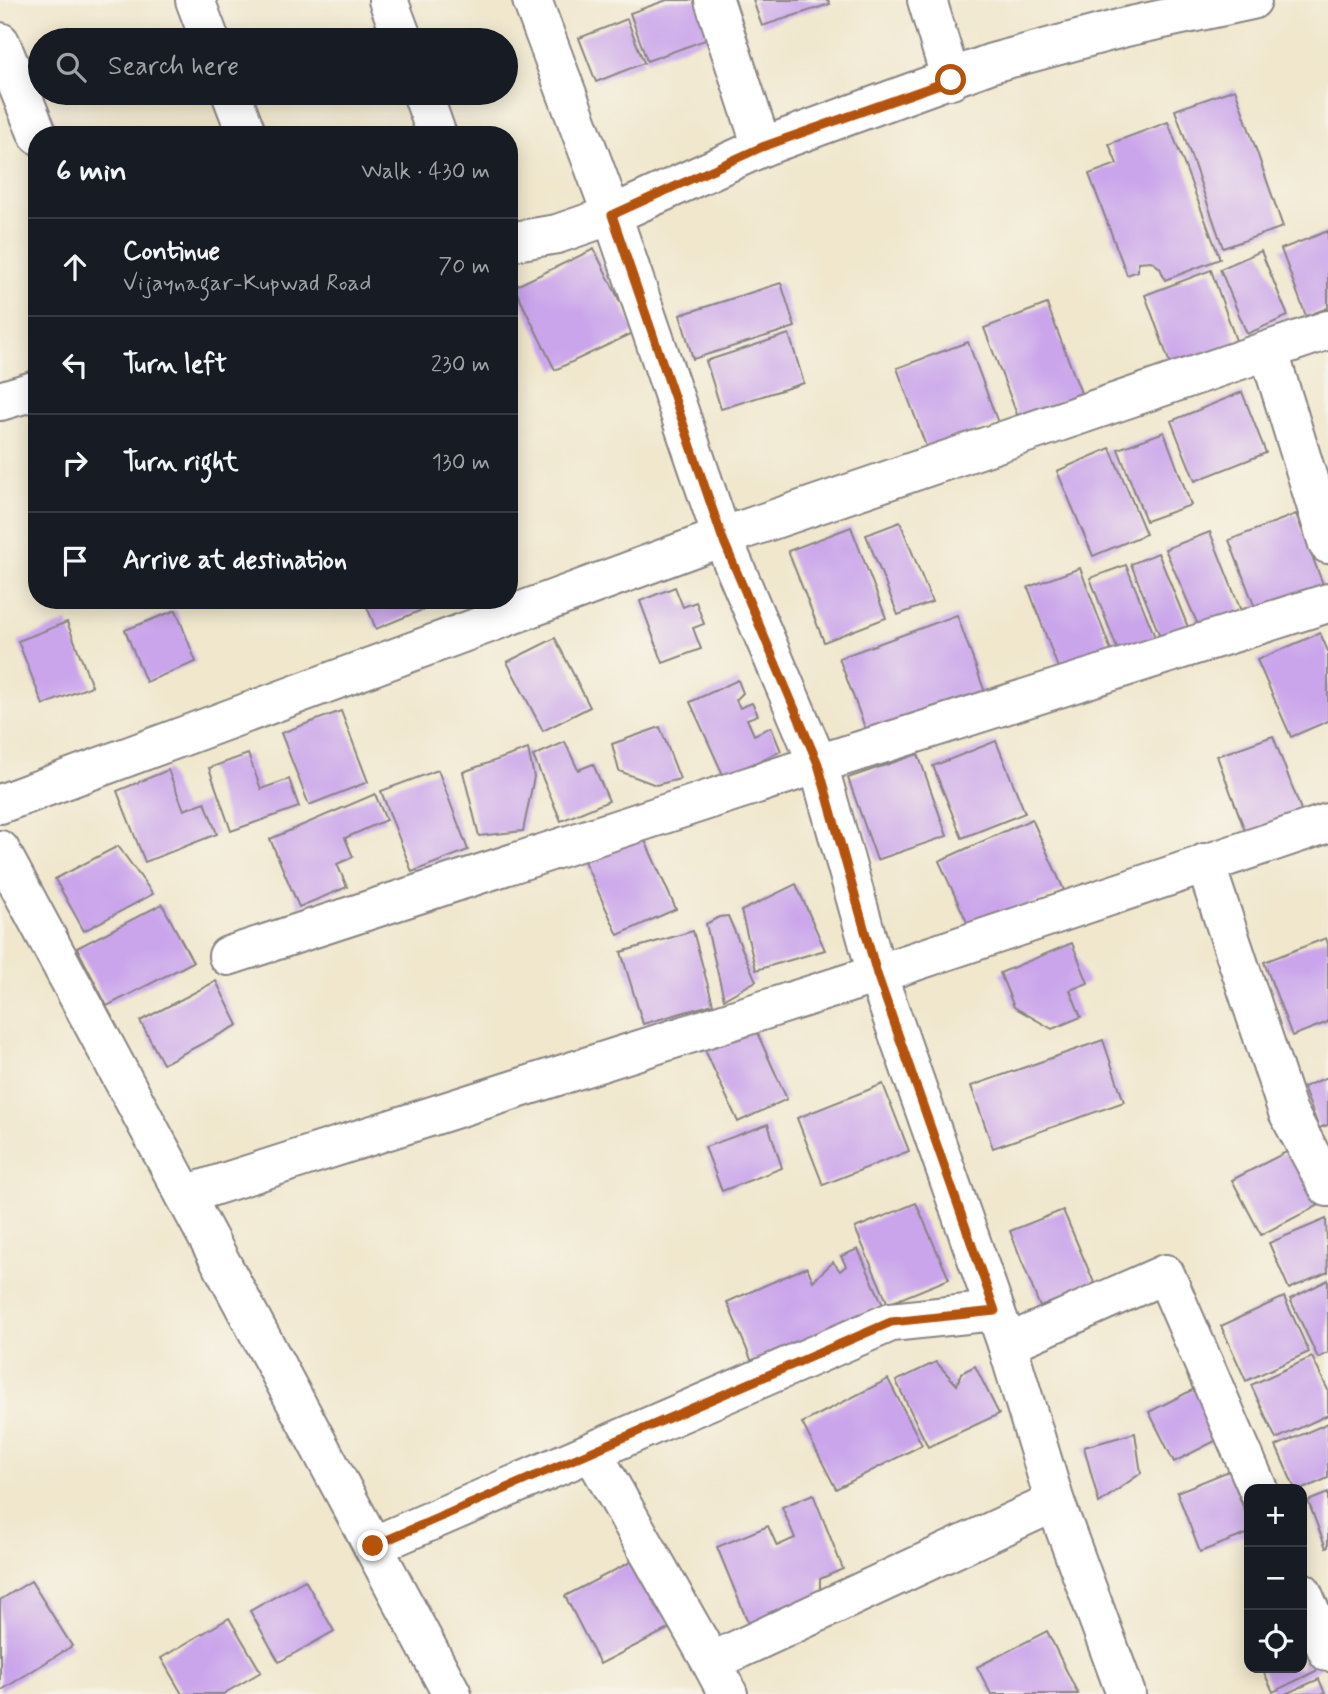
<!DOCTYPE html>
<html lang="en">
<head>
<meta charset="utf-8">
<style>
	body { margin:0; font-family:Mynerve,sans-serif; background:#20242c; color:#f1f3f6 }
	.controls { position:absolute; right:21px; bottom:21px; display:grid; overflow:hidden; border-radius:14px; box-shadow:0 4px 18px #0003 }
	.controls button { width:63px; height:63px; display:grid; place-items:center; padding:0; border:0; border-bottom:2px solid #363941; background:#171b24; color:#f1f3f6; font:35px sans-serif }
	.stop { position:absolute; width:21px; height:21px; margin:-16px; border:5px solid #b45309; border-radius:50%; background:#fff }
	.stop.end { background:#b45309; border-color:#fff; box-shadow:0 2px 7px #0008 }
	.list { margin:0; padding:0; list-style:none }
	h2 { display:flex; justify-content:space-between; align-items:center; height:91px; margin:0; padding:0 28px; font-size:30px }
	h2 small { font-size:23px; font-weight:400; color:#9ea1a6 }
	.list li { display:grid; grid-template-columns:46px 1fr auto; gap:21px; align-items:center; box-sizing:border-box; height:98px; padding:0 28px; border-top:2px solid #363941 }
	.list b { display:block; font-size:26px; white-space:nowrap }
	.list p { margin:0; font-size:23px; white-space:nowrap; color:#9ea1a6 }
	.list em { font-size:23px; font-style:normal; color:#9ea1a6 }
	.icon { flex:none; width:38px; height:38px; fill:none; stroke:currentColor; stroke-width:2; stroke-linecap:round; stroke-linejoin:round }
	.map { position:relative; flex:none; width:1328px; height:1694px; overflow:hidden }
	.search { position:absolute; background:#171b24; box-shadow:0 4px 18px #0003; left:28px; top:28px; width:490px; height:77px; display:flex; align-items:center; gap:18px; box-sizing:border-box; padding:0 24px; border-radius:38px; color:#9ea1a6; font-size:26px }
	.panel { position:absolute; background:#171b24; box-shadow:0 4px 18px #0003; left:28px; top:126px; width:490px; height:483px; border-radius:28px }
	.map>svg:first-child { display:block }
</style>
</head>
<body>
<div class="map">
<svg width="1328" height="1694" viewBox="0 0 1328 1694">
	<rect width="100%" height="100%" fill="#f7f3e8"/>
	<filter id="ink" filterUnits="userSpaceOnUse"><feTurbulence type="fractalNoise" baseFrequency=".0143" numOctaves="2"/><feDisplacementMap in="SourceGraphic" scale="14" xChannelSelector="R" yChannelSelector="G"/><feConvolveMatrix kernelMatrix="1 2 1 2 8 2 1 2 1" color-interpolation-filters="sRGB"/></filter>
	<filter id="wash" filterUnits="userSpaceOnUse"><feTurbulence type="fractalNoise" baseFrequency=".00686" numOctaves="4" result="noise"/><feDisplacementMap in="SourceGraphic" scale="28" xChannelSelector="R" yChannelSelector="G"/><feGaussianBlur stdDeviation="1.57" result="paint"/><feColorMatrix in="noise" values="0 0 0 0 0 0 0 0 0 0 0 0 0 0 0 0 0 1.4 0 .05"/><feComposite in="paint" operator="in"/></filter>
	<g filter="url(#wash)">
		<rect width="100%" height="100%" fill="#f0e7cd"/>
		<g id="blocks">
			<!-- building -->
			<g fill="#caa5eb">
				<path d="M667,0H697L711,38L647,61L630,13Z"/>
				<path d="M753,0H828L830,4L762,26Z"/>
				<path d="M627,19L644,63L596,82L579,38Z"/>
				<path d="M1235,89L1283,227L1223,248L1175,110Z"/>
				<path d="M1168,122L1220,259L1165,280L1160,268L1151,261L1138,262V271L1127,275L1089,174L1117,164L1109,144Z"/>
				<path d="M1328,231V308L1306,316L1281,249Z"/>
				<path d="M594,249L635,332L555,370L514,287Z"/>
				<path d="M1261,251L1288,316L1247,334L1220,269Z"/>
				<path d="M1211,270L1239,349L1173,372L1145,295Z"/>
				<path d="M781,283L795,327L693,359L680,315Z"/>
				<path d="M1047,304L1081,393L1018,417L984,328Z"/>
				<path d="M789,334L804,383L721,409L706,361Z"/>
				<path d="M968,342L998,423L927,449L897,368Z"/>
				<path d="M1242,392L1266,453L1195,481L1171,421Z"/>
				<path d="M1164,432L1191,505L1146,521L1118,449Z"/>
				<path d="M1110,448L1146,534L1093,556L1057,471Z"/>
				<path d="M1296,514L1324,587L1257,613L1229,540Z"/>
				<path d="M900,522L932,602L898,615L866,535Z"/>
				<path d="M851,527L886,618L824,642L788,551Z"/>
				<path d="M1210,532L1243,616L1201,632L1165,549Z"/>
				<path d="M1158,553L1188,627L1161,639L1131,564Z"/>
				<path d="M1126,565L1157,642L1120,656L1090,578Z"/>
				<path d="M1080,568L1113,656L1061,676L1028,587Z"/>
				<path d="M675,587L683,607L696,602L704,624L693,628L701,649L663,663L640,601Z"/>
				<path d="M364,600H446L376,629Z"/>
				<path d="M176,610L196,662L146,682L125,630Z"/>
				<path d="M957,615L987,698L870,741L839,658Z"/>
				<path d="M67,622L92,686L43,705L18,641Z"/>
				<path d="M1320,633L1328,651V721L1291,737L1257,660Z"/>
				<path d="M555,638L590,707L543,731L507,662Z"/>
				<path d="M738,680L743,693L736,700L740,708L752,703L758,715L747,719L754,735L771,727L781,751L724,777L690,702Z"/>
				<path d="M341,711L368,782L309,805L281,733Z"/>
				<path d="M660,727L680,779L656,785L619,771L612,744Z"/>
				<path d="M1273,736L1306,823L1250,844L1217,756Z"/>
				<path d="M996,741L1025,813L962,838L933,766Z"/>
				<path d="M565,742L578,770L593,764L609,801L561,821L533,756Z"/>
				<path d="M528,749L534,777L523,831L479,836L463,772Z"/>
				<path d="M248,754L261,789L289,779L299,807L231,831L209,768Z"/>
				<path d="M918,754L947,836L877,860L848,778Z"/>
				<path d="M168,770L184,810L205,802L217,834L145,862L117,791Z"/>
				<path d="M438,770L468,850L412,872L381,791Z"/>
				<path d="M375,794L386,820L345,838L353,857L337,864L347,887L299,907L270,839Z"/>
				<path d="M1032,819L1064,890L971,931L939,861Z"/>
				<path d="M642,834L676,909L618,935L584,861Z"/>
				<path d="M118,846L153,894L84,931L55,879Z"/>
				<path d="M796,884L825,950L756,970L741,911Z"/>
				<path d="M162,904L193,962L107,1006L77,948Z"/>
				<path d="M728,916L756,981L724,999L706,924L719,917Z"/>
				<path d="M693,931L713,1004L643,1024L621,952Z"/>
				<path d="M1326,938L1328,944V1022L1292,1036L1264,962Z"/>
				<path d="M1072,943L1088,983L1070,990L1081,1017L1052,1029L1014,1007L1000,973Z"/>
				<path d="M216,981L238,1025L163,1064L140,1021Z"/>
				<path d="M755,1028L787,1099L738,1122L705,1050Z"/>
				<path d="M1103,1040L1124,1102L993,1148L971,1086Z"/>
				<path d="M1328,1077V1125L1319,1128L1303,1087Z"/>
				<path d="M883,1084L909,1151L823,1185L797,1118Z"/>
				<path d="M768,1124L782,1168L722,1191L705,1147Z"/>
				<path d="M1292,1149L1321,1204L1261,1235L1232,1180Z"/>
				<path d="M916,1203L949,1279L888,1304L855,1228Z"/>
				<path d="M1063,1210L1095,1285L1040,1307L1010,1231Z"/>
				<path d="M1326,1219L1328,1272L1289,1289L1269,1243Z"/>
				<path d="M858,1249L883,1305L752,1362L727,1302L807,1267L813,1281L833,1262L840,1271L846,1266L841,1256Z"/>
				<path d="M1328,1280V1353L1318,1358L1290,1299Z"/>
				<path d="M1284,1297L1309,1352L1246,1381L1221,1326Z"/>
				<path d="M1312,1357L1328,1390V1415L1276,1439L1251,1385Z"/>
				<path d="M936,1362L957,1385L961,1373L975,1366L999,1414L928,1447L896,1381Z"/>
				<path d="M888,1379L922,1445L836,1489L802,1423Z"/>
				<path d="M1196,1388L1221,1438L1174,1462L1149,1412Z"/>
				<path d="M1328,1423V1478L1303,1489H1295L1276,1446Z"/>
				<path d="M1135,1433L1141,1473L1099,1503L1084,1447Z"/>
				<path d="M1229,1471L1249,1522V1533L1200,1552L1177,1492Z"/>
				<path d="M1328,1493V1547L1326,1548L1308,1501Z"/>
				<path d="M813,1494L843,1569L820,1579V1601L751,1630L717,1547L768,1526L777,1546L795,1538L782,1507Z"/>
				<path d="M636,1559L672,1627L600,1664L565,1596Z"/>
				<path d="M305,1580L334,1631L279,1662L250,1611Z"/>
				<path d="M31,1581L72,1646L0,1691V1600Z"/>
				<path d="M229,1618L261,1672L223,1694H182L161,1658Z"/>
				<path d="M1047,1631L1078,1694H991L977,1667Z"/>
				<path d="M1302,1631L1320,1669L1273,1692L1262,1668H1302Z"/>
				<path d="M1319,1679L1325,1694H1285Z"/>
			</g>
		</g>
	</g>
	<g filter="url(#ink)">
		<use href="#blocks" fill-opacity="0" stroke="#898484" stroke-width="2"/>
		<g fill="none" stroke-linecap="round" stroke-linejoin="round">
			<defs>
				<g id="minor">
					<path d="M195,0L210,40"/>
					<path d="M388,0L403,40"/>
					<path d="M714,0L762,147"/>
					<path d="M927,0L951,80"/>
					<path d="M0,42L38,135"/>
					<path d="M231,93L247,135"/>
					<path d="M422,93L437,135"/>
					<path d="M509,242L557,234L612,215L762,147L992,63L1126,27L1252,0"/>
					<path d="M1269,352L1328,544"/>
					<path d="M0,401L37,390"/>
					<path d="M0,804L722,537L612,215L532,0"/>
					<path d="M0,850L452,1694"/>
					<path d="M1205,863L1288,1112L1328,1187"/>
					<path d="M228,956L818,764L1328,603"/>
					<path d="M185,1195L877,974L1328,823"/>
					<path d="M1007,1344L1055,1502L1126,1694"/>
					<path d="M592,1452L711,1662"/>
					<path d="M1258,1489L1165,1274L1007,1344L877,974L818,764L722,537L1328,330"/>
					<path d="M373,1546L891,1322L995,1311"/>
					<path d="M1302,1592L1328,1652"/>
					<path d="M728,1694L711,1662L1055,1502"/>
				</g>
			</defs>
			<!-- minor casing -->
			<use href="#minor" stroke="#898484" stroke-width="42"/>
			<!-- minor -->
			<use href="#minor" stroke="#fff" stroke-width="38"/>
		</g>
	</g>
	<g fill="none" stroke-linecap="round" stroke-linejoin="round" filter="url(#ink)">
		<!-- route -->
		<path stroke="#b45309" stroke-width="9" d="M373,1546L891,1322L995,1311L877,974L818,764L722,537L612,215L762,147L951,80"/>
	</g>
</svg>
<div class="controls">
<button>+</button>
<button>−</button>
<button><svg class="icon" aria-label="locate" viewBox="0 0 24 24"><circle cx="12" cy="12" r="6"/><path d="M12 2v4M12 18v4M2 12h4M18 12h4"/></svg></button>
</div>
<div class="stop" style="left:951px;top:80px"></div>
<div class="stop end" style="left:373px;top:1546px"></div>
<div class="search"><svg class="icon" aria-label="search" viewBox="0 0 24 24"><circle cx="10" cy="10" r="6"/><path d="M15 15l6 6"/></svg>Search here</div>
<section class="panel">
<h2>6 min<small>Walk · 430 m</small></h2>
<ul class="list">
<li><svg class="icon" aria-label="ahead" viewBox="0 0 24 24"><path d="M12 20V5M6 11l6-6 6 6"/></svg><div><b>Continue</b><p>Vijaynagar-Kupwad Road</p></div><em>70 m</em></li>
<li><svg class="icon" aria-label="left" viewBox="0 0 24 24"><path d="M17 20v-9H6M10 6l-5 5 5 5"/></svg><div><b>Turn left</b></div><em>230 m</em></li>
<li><svg class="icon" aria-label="right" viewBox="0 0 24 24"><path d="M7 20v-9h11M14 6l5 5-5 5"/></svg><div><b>Turn right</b></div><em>130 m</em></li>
<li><svg class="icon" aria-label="arrive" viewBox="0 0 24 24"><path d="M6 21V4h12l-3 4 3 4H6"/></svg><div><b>Arrive at destination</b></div></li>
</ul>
</section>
</div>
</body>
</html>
